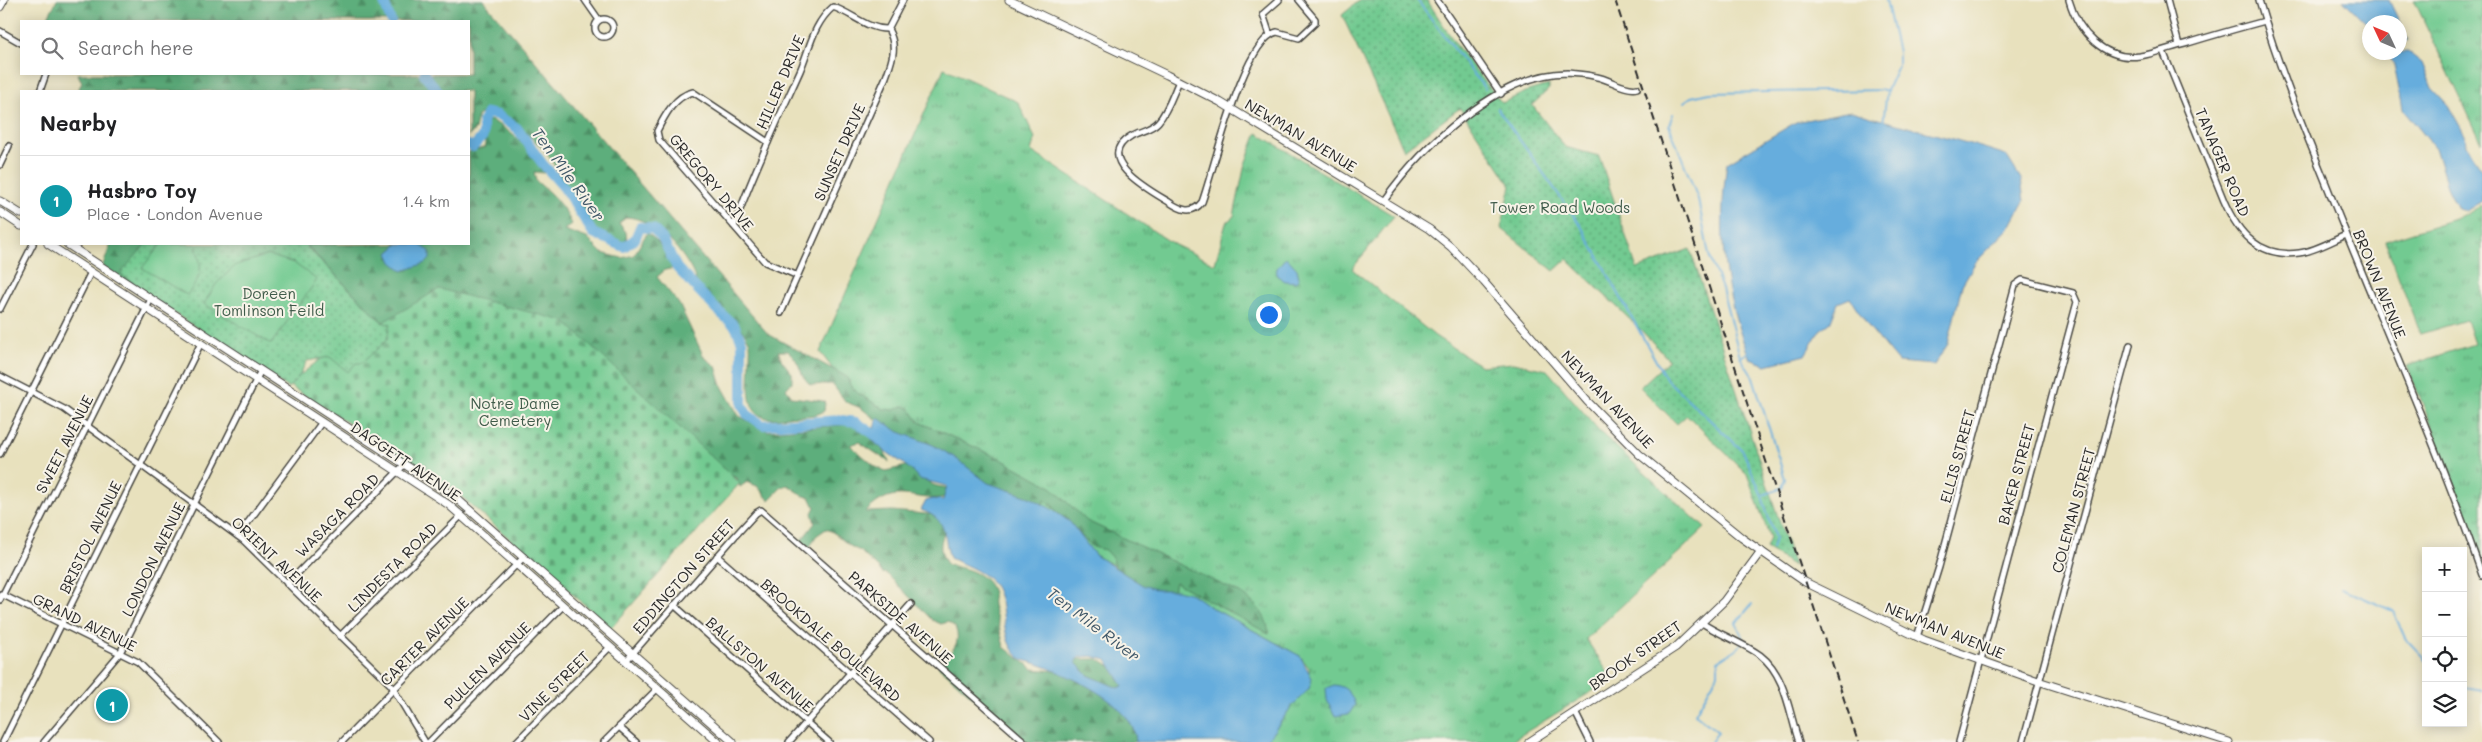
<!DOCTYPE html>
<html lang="en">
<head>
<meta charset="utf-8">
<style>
	body { margin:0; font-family:Mali,sans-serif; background:#f2f2f2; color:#202124 }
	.controls { position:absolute; right:15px; bottom:15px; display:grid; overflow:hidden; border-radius:0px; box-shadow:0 2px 12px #0003 }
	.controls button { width:45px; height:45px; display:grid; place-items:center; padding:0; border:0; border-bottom:1px solid #e0e0e0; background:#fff; color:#202124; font:25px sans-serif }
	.compass { position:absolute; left:2362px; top:15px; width:45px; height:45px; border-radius:50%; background:#fff; box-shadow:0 2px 12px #0003; rotate:314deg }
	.you { position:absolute; left:1268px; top:314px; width:18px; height:18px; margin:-12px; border:4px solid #fff; border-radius:50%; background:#1a73e8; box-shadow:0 0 0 8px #1a73e833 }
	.badge { display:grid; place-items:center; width:32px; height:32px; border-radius:50%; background:#d1495b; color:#fff; font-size:16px; font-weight:700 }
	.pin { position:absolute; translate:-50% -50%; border:2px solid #fff; box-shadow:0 1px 5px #0006 }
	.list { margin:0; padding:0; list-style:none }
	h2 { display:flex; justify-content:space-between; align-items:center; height:65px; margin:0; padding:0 20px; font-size:21px }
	h2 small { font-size:16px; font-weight:400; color:#757577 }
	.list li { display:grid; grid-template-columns:32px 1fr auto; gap:15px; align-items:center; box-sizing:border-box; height:90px; padding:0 20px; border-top:1px solid #e0e0e0 }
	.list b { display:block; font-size:19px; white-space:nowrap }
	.list p { margin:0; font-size:16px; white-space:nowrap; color:#757577 }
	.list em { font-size:16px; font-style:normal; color:#757577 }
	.icon { flex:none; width:28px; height:28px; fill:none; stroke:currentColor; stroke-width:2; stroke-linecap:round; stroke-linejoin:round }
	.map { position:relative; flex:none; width:2482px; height:742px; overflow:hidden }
	.search { position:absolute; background:#fff; box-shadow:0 2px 12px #0003; left:20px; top:20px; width:450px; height:55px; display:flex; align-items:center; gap:12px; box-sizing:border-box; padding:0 18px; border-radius:0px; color:#757577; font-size:19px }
	.panel { position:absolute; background:#fff; box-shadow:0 2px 12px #0003; left:20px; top:90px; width:450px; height:155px; border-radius:0px }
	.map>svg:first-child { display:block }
</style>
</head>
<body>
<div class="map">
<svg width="2482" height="742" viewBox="0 0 2482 742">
	<defs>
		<pattern id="grass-tufts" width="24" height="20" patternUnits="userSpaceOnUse" patternTransform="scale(1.25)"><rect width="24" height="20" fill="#72ca91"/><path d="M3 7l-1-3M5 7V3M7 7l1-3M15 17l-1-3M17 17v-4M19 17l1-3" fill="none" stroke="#5ea477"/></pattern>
		<pattern id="forest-firs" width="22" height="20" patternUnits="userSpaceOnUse" patternTransform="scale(1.25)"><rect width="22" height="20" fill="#5dae7b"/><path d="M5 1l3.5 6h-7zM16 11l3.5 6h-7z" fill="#4d8e65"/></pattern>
		<pattern id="cemetery-stones" width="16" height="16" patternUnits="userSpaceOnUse" patternTransform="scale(1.25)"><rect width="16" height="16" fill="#72ca91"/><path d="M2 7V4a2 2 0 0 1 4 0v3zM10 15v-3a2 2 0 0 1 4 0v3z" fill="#5ea477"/></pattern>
		<pattern id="park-dots" width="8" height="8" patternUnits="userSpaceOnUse" patternTransform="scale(1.25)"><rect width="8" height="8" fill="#72ca91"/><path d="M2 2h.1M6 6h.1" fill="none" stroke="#5ea477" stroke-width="1.8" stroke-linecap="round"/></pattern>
	</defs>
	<rect width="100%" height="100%" fill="#f7f3e8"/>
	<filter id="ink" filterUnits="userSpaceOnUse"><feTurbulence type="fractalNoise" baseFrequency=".02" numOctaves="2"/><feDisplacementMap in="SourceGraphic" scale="10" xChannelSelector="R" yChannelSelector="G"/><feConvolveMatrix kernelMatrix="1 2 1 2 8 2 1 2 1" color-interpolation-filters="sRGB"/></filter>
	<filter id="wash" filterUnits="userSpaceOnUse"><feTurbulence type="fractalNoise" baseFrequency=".0096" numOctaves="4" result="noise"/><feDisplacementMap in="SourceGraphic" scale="20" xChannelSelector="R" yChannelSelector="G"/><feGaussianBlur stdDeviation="1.12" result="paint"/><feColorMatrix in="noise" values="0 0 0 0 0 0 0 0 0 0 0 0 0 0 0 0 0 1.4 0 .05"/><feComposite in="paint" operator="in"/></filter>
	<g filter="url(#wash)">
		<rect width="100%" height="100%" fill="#e8e1bd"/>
		<!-- grass -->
		<g fill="url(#grass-tufts)" stroke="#4e7a5e">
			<path d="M2414,0H2482V142L2479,137Z"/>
			<path d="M944,68L1018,102L1035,138L1031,151L1175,245L1215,264L1226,223L1234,216L1245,164L1257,133L1394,216L1352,269L1435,336L1481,366L1513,363L1547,370L1602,434L1705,528L1586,639L1612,679L1510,742H1266L1292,706L1309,689V668L1300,656L1212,608L1192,594L1159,590L1095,555L1070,522L988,483L858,402L820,352Z"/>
			<path d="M2482,205V562L2434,431L2407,366L2474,344L2466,320L2420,334L2385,241L2464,216Z"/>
		</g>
		<!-- forest -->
		<g fill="url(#forest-firs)" stroke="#446c53">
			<path d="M57,0H483L768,334L847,377L850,385L859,394L884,409L894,410L903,406L909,408L919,422L999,458L1050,486L1087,521L1244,595C1258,607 1267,615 1269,634L1175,582C1171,594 1178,597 1169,612L1116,570L1113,559L1105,550L1093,547L1045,500L1041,508L985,482L979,475L959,467L881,424L861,408L846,402L832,384L811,385C798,375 803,364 788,351H778L782,361L792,373V382L786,389L792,397L823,401L825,403L824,411C814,418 798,415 787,417C740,427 750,388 750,356C750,351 751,345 749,341C739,320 717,308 702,291C697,286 695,277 692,271C680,248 654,219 627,217L619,223L626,232L627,244C587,251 565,174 544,150C539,144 531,137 525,132C521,130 517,130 514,128C497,120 500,106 478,115L475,130L469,136V91H77L82,83L78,74H469V21H49V15Z"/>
			<path d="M490,120C510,129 529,149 544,165V173L534,172L536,181C552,194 563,205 572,224L564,230L587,238L602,253L622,258L634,255L647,233L657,241L675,268L665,270L657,277L679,304L704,357L716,366L722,386L739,416L768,431L853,424C867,430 885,447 889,462L859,442L850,445L876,467L886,471L906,466L919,468C928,490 940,486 961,489C957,491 951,496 947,497C915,504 897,480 866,512L892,511L948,516C946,536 933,545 948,565C965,568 988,573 993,593C994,596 992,601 993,605C997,619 1001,633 1004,647L1033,669L1055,671L1079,659H1098L1109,665L1124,683L1139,712L1137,742H1024L938,666C949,653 963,645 955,627L948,622L941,624L932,620L887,574L882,573C878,565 867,560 861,551C846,547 839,533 826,529L816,536L808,550L799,543L815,523L812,513L815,507L810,497L804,496L788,485L782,487L769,500L757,486L747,482L740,487L737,478L387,324L381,321L306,245L398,244L388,253L420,246L418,244H469V152L486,147L481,127Z"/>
			<path d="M111,244H147L143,283L139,290L102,267Z"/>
		</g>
		<!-- cemetery -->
		<path fill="url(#cemetery-stones)" stroke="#4e7a5e" d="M439,289L564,321L740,483L611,628L454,490L288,385L319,360Z"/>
		<!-- park -->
		<g fill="url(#park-dots)" stroke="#4e7a5e">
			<path d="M1360,0H1427L1457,46L1502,103L1528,91L1549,85V89L1532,105L1565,147L1599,156L1637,269L1690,249L1794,566L1766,548L1770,538L1747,474L1687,415L1677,424L1640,387L1669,360L1642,331L1567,259L1554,271L1501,228L1511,186L1460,108L1404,150L1342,15Z"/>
			<path d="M146,244H307V247L381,321L387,324L390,323L387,340L362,363H356L348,372L330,357L307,361L298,378L288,388L139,290L140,287L120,274Z"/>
		</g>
		<!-- pitch -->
		<g fill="#72ca91" stroke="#4e7a5e">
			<path d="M161,244H195C203,267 203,275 187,295L142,268Z"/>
			<path d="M268,255L294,263L317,280L271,344L204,304L216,284L236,265Z"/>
		</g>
		<!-- water -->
		<g fill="#66addd" stroke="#486c84" fill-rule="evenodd">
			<path d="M2343,0H2389L2408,40L2400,45V22H2370L2369,26Z"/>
			<path d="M2408,52L2422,63L2432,88L2448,105L2465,135L2466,145L2482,169V201L2466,211L2458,209L2448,189L2435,148L2403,109L2394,65L2388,53Z"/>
			<path d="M1851,111C1903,127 1955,138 2006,155L2021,179L2024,201L2010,227L1975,263L1962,285L1948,344L1934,365L1898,362L1869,327L1850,298L1838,303L1830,323L1820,330L1805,355L1766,365L1750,359C1723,294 1717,233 1727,163L1796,122Z"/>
			<path d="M398,244H418L430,251V259L426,263L403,271L392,262L388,253Z"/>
			<path d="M1286,257L1297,269L1299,278L1296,282L1285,281L1276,275L1277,268Z"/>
			<path d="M878,418L899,432L933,445L954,457L988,483L1032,498L1053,510L1070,522L1095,555L1144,586L1159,590H1177L1192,594L1212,608L1300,656L1312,678L1309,689L1292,706L1266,742H1136C1135,704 1071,676 1040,665C1034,662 1024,662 1019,657C997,638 1010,601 990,580C980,570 962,564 950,558C942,533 949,520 921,510L926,501L933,499L943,500L947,486L919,479C905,460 883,454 870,437ZM1092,656L1107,660L1123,686L1118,688L1088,675L1077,664L1076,660L1080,657Z"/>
			<path d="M1334,685C1346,686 1352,694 1355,705L1349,714L1335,716L1327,700L1326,688Z"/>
		</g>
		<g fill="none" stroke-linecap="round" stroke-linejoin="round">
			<!-- stream -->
			<g stroke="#66addd" stroke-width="2">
				<path d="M1417,0L1485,89"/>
				<path d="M1684,102L1691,97L1710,93L1887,90"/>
				<path d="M1497,108L1581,226L1666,379L1743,451L1762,496L1775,538L1772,549"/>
				<path d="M1673,114L1669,125L1698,199L1709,255L1722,289L1740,357L1753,377L1785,479L1782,488L1763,495"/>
				<path d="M1883,124L1887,90L1898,66V52L1886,0"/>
				<path d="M1741,357L1750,351"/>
				<path d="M2341,588L2393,611L2405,638L2426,660"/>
				<path d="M2463,688L2482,691"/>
				<path d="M1711,742L1718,732L1695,714L1718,674V661L1738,648L1744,640L1736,623L1752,604"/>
			</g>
			<!-- river -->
			<g stroke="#66addd" stroke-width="10">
				<path d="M383,0L391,21"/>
				<path d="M424,74L438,91"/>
				<path d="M469,145L473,147L483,136V121L487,113L497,115L517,128L542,163L564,188L593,233L624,247L635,239L640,227L653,229L662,238L677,268L716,309L735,326L742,342V405L747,414L763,425L841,420L856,422L881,439"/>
			</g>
		</g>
	</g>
	<g filter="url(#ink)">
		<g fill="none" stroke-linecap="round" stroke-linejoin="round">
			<defs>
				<g id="street">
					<path d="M585,0L599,20"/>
					<path d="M1437,0L1501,94"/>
					<path d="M2069,0C2078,32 2104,61 2140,56C2157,53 2172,47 2188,43C2214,35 2239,28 2265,21"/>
					<path d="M2167,0L2179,45"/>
					<path d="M2259,0C2277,62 2301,122 2325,181C2377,313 2436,442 2482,575"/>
					<circle cx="604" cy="28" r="9"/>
					<path d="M0,31L21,43"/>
					<path d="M1270,35L1263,14L1279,0"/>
					<path d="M2163,51L2224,201C2238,233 2259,258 2299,253C2315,251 2332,241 2346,235"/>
					<path d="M1179,81C1173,94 1168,111 1158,122C1151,130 1139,131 1131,136C1092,159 1149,190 1169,202C1181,210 1192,215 1202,202C1214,170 1243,39 1277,32L1299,38L1315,23V19L1299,0"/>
					<path d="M40,91L46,74"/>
					<path d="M768,142L693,92C675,96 665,115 657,131L659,140L672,155L765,262L798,276"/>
					<path d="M0,165L9,146"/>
					<path d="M1384,200C1421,148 1499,73 1567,73C1577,74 1587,74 1597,77C1609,79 1626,91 1637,88"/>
					<path d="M734,226C753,173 777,122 800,71C810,48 813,24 833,7C852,13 868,30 888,29"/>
					<path d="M0,309L33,244"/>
					<path d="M781,313L886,77C892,60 898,47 888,29L903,0"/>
					<path d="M0,376L64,409L243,540L391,685L425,742"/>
					<path d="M0,454L91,272"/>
					<path d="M238,536L322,422"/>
					<path d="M717,556L929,742"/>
					<path d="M287,584L405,464"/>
					<path d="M1,594L138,662L219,742"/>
					<path d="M0,600L151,299"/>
					<path d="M674,605L829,742"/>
					<path d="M1702,623C1720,635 1743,643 1760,655C1786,675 1789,713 1799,742"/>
					<path d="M340,636L462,515"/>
					<path d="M1917,637L1939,567L2015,285L2022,280L2073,293L2077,302L1959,742"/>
					<path d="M626,661L735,536L756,513L761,510L1025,742"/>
					<path d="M1575,712L1590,742"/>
					<path d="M619,727L636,742"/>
					<path d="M3,742L201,343"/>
					<path d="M44,742L120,653L261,370"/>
					<path d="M342,742L524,557"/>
					<path d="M429,742L563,606"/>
					<path d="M516,742L610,647"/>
					<path d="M604,742L658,688"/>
					<path d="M789,742L911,604"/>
					<path d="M2023,742L2130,345"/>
				</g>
				<g id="secondary">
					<path d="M1009,0L1167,75L1220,102L1429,229L1451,247L1484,282L1587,401L1639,454L1742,538L1805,582L1924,640L2041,682L2229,742"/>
					<path d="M0,7L4,0"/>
					<path d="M0,201L21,214"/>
					<path d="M0,212L21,226"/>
					<path d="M48,244L449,505L718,742"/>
					<path d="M67,244L456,498L733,742"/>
					<path d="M1529,742L1676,647L1724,601L1761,551"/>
				</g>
			</defs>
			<!-- street casing -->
			<use href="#street" stroke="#474641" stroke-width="8"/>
			<!-- secondary casing -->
			<use href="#secondary" stroke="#474641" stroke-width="9"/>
			<!-- street -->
			<use href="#street" stroke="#fff" stroke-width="5"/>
			<!-- secondary -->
			<use href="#secondary" stroke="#fff" stroke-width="7"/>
			<!-- rail -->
			<path stroke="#2b2b2b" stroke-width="2" stroke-dasharray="8 4" stroke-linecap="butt" d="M1615,0L1858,742"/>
		</g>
	</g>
	<g text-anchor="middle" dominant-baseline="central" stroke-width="4" stroke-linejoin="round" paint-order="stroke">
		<!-- street labels -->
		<g font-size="15" fill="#2b2b2b" stroke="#f7f3e8">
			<text transform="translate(780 82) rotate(-67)">HILLER DRIVE</text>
			<text transform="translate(1301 135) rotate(31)">NEWMAN AVENUE</text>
			<text transform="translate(839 152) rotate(-66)">SUNSET DRIVE</text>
			<text transform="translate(2223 162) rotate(67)">TANAGER ROAD</text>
			<text transform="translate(712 182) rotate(50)">GREGORY DRIVE</text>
			<text transform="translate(2380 284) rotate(68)">BROWN AVENUE</text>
			<text transform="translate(1608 399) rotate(47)">NEWMAN AVENUE</text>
			<text transform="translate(64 444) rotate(-63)">SWEET AVENUE</text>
			<text transform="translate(1957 456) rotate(-75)">ELLIS STREET</text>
			<text transform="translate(406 461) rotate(34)">DAGGETT AVENUE</text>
			<text transform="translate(2016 474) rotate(-75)">BAKER STREET</text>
			<text transform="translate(2073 510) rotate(-75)">COLEMAN STREET</text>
			<text transform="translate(337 515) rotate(-45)">WASAGA ROAD</text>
			<text transform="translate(90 537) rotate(-64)">BRISTOL AVENUE</text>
			<text transform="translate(153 559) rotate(-64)">LONDON AVENUE</text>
			<text transform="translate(277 559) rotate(43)">ORIENT AVENUE</text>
			<text transform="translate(392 567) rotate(-45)">LINDESTA ROAD</text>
			<text transform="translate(683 576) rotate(-49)">EDDINGTON STREET</text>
			<text transform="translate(901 617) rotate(41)">PARKSIDE AVENUE</text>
			<text transform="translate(85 622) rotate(26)">GRAND AVENUE</text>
			<text transform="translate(1945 630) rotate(22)">NEWMAN AVENUE</text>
			<text transform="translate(831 640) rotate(41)">BROOKDALE BOULEVARD</text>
			<text transform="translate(424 641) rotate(-45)">CARTER AVENUE</text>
			<text transform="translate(1635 655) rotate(-35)">BROOK STREET</text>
			<text transform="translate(760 664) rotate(41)">BALLSTON AVENUE</text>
			<text transform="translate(487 665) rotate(-45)">PULLEN AVENUE</text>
			<text transform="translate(554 686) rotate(-45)">VINE STREET</text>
		</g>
		<!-- park labels -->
		<g font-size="15" fill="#405b4a" stroke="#f7f3e8">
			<text x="1560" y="207">Tower Road Woods</text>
			<text x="269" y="293">Doreen<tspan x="269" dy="17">Tomlinson Feild</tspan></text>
			<text x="515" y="403">Notre Dame<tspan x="515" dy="17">Cemetery</tspan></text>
		</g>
		<!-- water labels -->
		<g font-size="16" font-style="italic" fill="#405869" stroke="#f7f3e8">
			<text transform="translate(569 174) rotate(54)">Ten Mile River</text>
			<text transform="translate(1094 624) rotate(37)">Ten Mile River</text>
		</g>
	</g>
</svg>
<div class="controls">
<button>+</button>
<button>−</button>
<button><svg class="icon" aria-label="locate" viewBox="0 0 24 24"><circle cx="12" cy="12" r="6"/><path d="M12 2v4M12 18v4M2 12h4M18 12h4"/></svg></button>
<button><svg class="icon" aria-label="layers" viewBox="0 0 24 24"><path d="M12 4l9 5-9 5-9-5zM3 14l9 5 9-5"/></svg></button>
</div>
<svg class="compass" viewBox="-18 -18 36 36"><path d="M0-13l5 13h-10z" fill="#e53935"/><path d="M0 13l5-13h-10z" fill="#757577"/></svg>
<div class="you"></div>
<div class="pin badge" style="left:112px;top:705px;background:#0f9aa8">1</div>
<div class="search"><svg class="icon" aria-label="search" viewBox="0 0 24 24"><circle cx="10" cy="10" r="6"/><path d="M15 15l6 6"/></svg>Search here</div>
<section class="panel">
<h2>Nearby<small></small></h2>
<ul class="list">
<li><span class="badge" style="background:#0f9aa8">1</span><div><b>Hasbro Toy</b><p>Place · London Avenue</p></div><em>1.4 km</em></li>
</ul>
</section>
</div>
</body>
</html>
